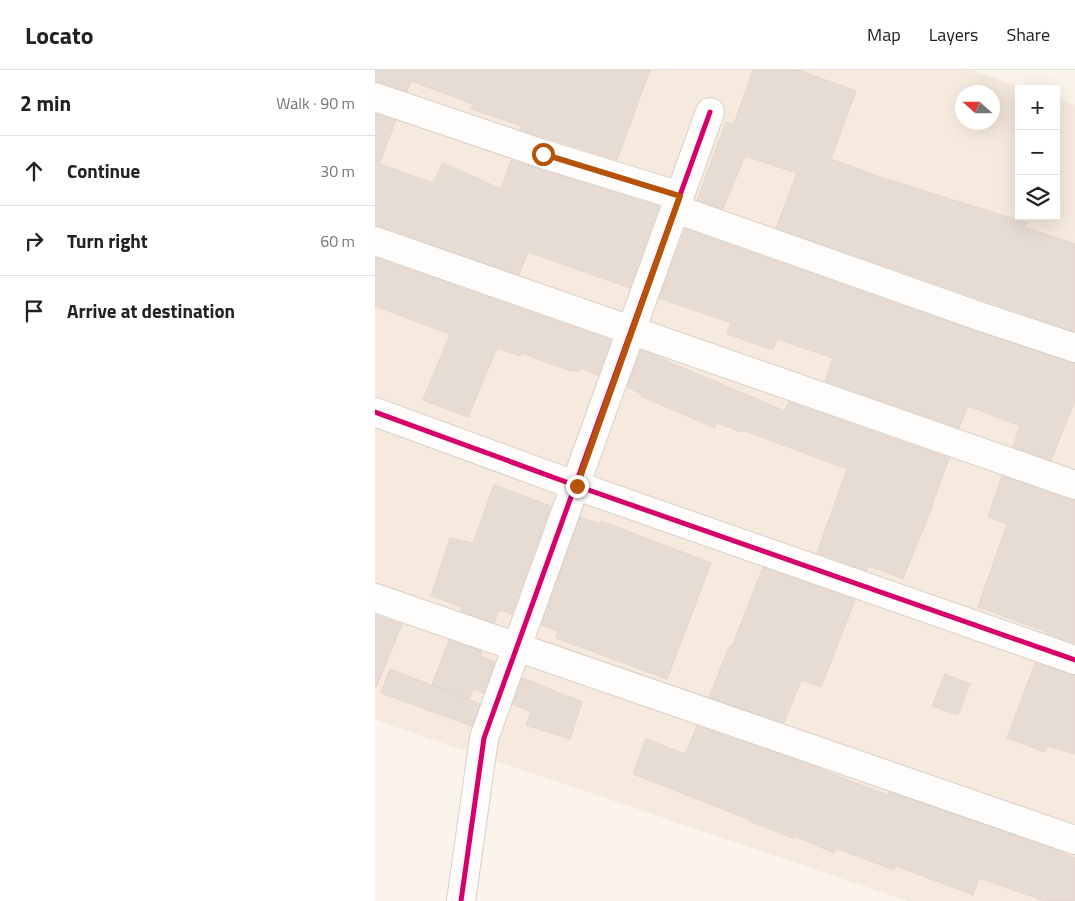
<!DOCTYPE html>
<html lang="en">
<head>
<meta charset="utf-8">
<style>
	body { margin:0; font-family:"Titillium Web",sans-serif; background:#f2f2f2; color:#222 }
	.controls { position:absolute; right:15px; top:15px; display:grid; overflow:hidden; border-radius:0px; box-shadow:0 5px 20px #0002 }
	.controls button { width:45px; height:45px; display:grid; place-items:center; padding:0; border:0; border-bottom:1px solid #e0e0e0; background:#fff; color:#222; font:25px sans-serif }
	.compass { position:absolute; left:580px; top:15px; width:45px; height:45px; border-radius:50%; background:#fff; box-shadow:0 5px 20px #0002; rotate:291deg }
	.stop { position:absolute; width:15px; height:15px; margin:-11px; border:4px solid #b45309; border-radius:50%; background:#fff }
	.stop.end { background:#b45309; border-color:#fff; box-shadow:0 1px 5px #0008 }
	.list { margin:0; padding:0; list-style:none }
	h2 { display:flex; justify-content:space-between; align-items:center; height:65px; margin:0; padding:0 20px; font-size:21px }
	h2 small { font-size:16px; font-weight:400; color:#767676 }
	.list li { display:grid; grid-template-columns:32px 1fr auto; gap:15px; align-items:center; box-sizing:border-box; height:70px; padding:0 20px; border-top:1px solid #e0e0e0 }
	.list b { display:block; font-size:19px; white-space:nowrap }
	.list em { font-size:16px; font-style:normal; color:#767676 }
	.icon { flex:none; width:28px; height:28px; fill:none; stroke:currentColor; stroke-width:2; stroke-linecap:round; stroke-linejoin:round }
	.map { position:relative; flex:none; width:700px; height:831px; overflow:hidden }
	header { display:flex; align-items:center; gap:30px; box-sizing:border-box; height:70px; padding:0 25px; background:#fff; border-bottom:1px solid #e0e0e0 }
	header strong { font-size:24px }
	nav { display:flex; gap:28px; margin-inline-start:auto; font-size:18px }
	main { display:flex }
	aside { flex:1; background:#fff }
	.map>svg:first-child { display:block }
</style>
</head>
<body>
<header>
<strong>Locato</strong>
<nav><a>Map</a><a>Layers</a><a>Share</a></nav>
</header>
<main>
<aside>
<h2>2 min<small>Walk · 90 m</small></h2>
<ul class="list">
<li><svg class="icon" aria-label="ahead" viewBox="0 0 24 24"><path d="M12 20V5M6 11l6-6 6 6"/></svg><div><b>Continue</b></div><em>30 m</em></li>
<li><svg class="icon" aria-label="right" viewBox="0 0 24 24"><path d="M7 20v-9h11M14 6l5 5-5 5"/></svg><div><b>Turn right</b></div><em>60 m</em></li>
<li><svg class="icon" aria-label="arrive" viewBox="0 0 24 24"><path d="M6 21V4h12l-3 4 3 4H6"/></svg><div><b>Arrive at destination</b></div></li>
</ul>
</aside>
<div class="map">
<svg width="700" height="831" viewBox="0 0 700 831">
	<rect width="100%" height="100%" fill="#faf4ed"/>
	<!-- residential -->
	<path fill="#f6e9dd" fill-rule="evenodd" d="M0,0H596L651,19H644V146H681V29L700,35V831H533L0,650ZM588,22H618V52H588Z"/>
	<!-- building -->
	<g fill="#e7dcd3" stroke="#e3d6ce">
		<path d="M0,0H275L242,90L145,60L147,56L96,39L98,34L36,11L32,21L0,12Z"/>
		<path d="M378,0H423L481,21L456,89L502,106L652,153L650,157L700,174V262L401,158L422,103L370,86L348,139L322,130L351,52L359,54Z"/>
		<path d="M0,44L21,50L4,94L58,113L68,93L126,119L136,90L284,136L255,218L153,182L144,205L0,156Z"/>
		<path d="M310,159L599,261L700,293V330L676,390L638,377L645,356L593,336L584,358L450,311L458,288L402,269L398,280L352,264L356,253L284,228Z"/>
		<path d="M0,188L236,270L223,305L206,298L204,301L193,300L146,283L145,286L122,278L93,347L48,330L75,264L0,236Z"/>
		<path d="M266,280L410,341L414,332L574,388L557,435H558L528,509L505,500L493,496L492,501L442,483L472,399L368,360L367,362L342,353L340,358L266,326L267,324L252,317Z"/>
		<path d="M627,406L700,430V573L671,563L672,562L603,537L632,454L613,447Z"/>
		<path d="M119,415L176,436L137,544L124,540L119,553L85,541L87,537L56,526L75,468L98,473Z"/>
		<path d="M205,447L224,454L226,451L336,493L292,609L181,568L183,561L166,555Z"/>
		<path d="M388,497L480,530L446,617L426,610L409,653L334,627L355,575L357,576Z"/>
		<path d="M0,545L27,554L1,618H0Z"/>
		<path d="M74,570L107,581L105,586L120,592L109,623L98,619L94,629L57,615Z"/>
		<path d="M660,593L700,605V684L672,676L670,682L632,668Z"/>
		<path d="M15,599L105,634L97,656L6,623Z"/>
		<path d="M570,604L595,614L583,645L557,636Z"/>
		<path d="M147,608L207,632L195,669L151,655L156,642L138,634Z"/>
		<path d="M322,656L433,694L496,719L497,718L513,726L514,722L671,776L700,788V831H670L604,808L598,825L521,796L519,800L461,778L459,783L419,766L418,768L372,750L373,749L258,704L271,669L310,684Z"/>
	</g>
	<g fill="none" stroke-linecap="round" stroke-linejoin="round">
		<defs>
			<g id="minor">
				<path d="M0,27L168,84L305,126"/>
				<path d="M301,139L604,246L700,278"/>
				<path d="M0,171L700,415"/>
				<path d="M0,342L202,416L700,590"/>
				<path d="M0,528L700,770"/>
				<path d="M86,831L109,668L335,42"/>
			</g>
		</defs>
		<!-- minor casing -->
		<use href="#minor" stroke="#d8cfca" stroke-width="30"/>
		<!-- minor -->
		<use href="#minor" stroke="#fefdfc" stroke-width="28"/>
		<defs>
			<g id="cycleway">
				<path d="M0,342L202,416L700,590"/>
				<path d="M86,831L109,668L335,42"/>
			</g>
		</defs>
		<!-- cycleway casing -->
		<use href="#cycleway" stroke="#fff8f0" stroke-width="8"/>
		<!-- cycleway -->
		<use href="#cycleway" stroke="#d6006c" stroke-width="5"/>
	</g>
	<g fill="none" stroke-linecap="round" stroke-linejoin="round">
		<!-- route -->
		<path stroke="#b45309" stroke-width="6" d="M168,84L305,126L202,416"/>
	</g>
</svg>
<div class="controls">
<button>+</button>
<button>−</button>
<button><svg class="icon" aria-label="layers" viewBox="0 0 24 24"><path d="M12 4l9 5-9 5-9-5zM3 14l9 5 9-5"/></svg></button>
</div>
<svg class="compass" viewBox="-18 -18 36 36"><path d="M0-13l5 13h-10z" fill="#e53935"/><path d="M0 13l5-13h-10z" fill="#767676"/></svg>
<div class="stop" style="left:168px;top:84px"></div>
<div class="stop end" style="left:202px;top:416px"></div>
</div>
</main>
</body>
</html>
